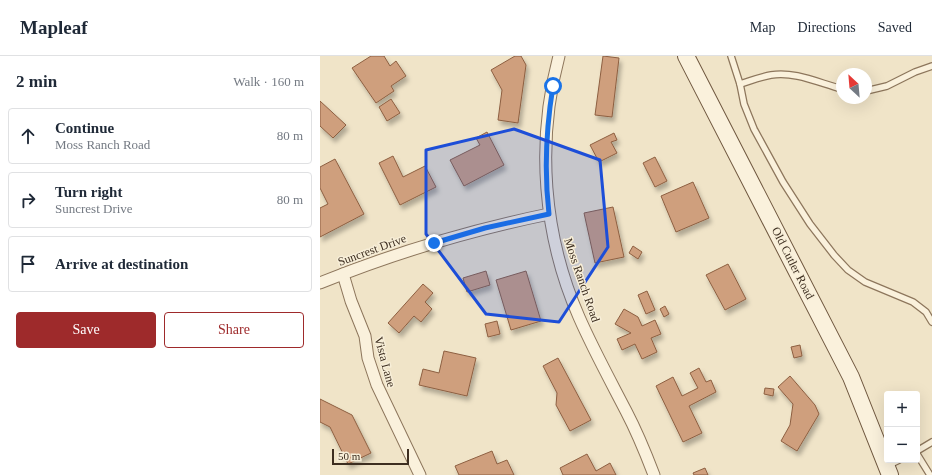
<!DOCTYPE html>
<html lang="en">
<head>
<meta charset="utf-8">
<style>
	body { margin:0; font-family:Georgia,serif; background:#f6f6f7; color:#1f2937 }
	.controls { position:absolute; right:12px; bottom:12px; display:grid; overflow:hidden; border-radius:4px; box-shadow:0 4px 16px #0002 }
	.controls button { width:36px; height:36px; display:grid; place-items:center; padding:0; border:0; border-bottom:1px solid #e0e1e3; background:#fff; color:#1f2937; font:20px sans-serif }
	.compass { position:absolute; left:516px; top:12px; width:36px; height:36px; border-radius:50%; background:#fff; box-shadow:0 4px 16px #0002; rotate:334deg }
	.scale { position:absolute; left:12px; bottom:10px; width:77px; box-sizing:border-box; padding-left:4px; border:2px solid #3d2e20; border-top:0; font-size:11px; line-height:14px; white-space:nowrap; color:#3d2e20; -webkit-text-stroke:3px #f7eed8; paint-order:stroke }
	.stop { position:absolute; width:12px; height:12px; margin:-9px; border:3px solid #1a73e8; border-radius:50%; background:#fff }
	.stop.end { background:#1a73e8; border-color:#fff; box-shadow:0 1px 4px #0008 }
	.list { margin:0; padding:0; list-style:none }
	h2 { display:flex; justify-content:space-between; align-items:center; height:52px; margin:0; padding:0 16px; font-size:17px }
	h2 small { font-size:13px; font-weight:400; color:#747a83 }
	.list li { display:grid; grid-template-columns:26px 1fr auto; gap:12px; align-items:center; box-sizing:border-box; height:56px; margin:0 8px 8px; padding:0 8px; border:1px solid #e0e1e3; border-radius:4px }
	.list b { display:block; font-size:15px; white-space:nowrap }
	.list p { margin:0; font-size:13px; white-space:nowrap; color:#747a83 }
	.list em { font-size:13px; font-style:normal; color:#747a83 }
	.actions { display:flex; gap:8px; padding:12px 16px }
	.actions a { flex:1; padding:9px 0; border:1px solid #9e2a2b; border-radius:4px; text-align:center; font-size:14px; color:#9e2a2b }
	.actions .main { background:#9e2a2b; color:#fff }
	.icon { flex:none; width:22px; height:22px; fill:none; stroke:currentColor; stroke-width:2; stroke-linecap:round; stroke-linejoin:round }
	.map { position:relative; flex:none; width:612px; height:419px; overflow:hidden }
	header { display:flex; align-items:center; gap:24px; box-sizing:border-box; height:56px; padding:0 20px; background:#fff; border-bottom:1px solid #e0e1e3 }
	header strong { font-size:19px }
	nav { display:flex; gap:22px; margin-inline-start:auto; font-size:14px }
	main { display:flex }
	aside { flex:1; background:#fff }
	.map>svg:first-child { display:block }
</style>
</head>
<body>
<header>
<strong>Mapleaf</strong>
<nav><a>Map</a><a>Directions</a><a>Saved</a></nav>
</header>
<main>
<aside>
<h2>2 min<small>Walk · 160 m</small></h2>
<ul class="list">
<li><svg class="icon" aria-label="ahead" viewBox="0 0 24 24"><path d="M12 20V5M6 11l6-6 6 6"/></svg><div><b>Continue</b><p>Moss Ranch Road</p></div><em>80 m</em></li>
<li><svg class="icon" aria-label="right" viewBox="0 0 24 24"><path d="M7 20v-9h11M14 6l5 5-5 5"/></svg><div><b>Turn right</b><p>Suncrest Drive</p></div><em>80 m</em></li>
<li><svg class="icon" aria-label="arrive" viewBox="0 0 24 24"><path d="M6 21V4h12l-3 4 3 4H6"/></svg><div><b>Arrive at destination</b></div></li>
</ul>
<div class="actions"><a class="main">Save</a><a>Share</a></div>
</aside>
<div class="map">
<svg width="612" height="419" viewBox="0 0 612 419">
	<defs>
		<filter id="shadow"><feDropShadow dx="2.5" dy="4.5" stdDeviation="2" flood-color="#0004"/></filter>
	</defs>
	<rect width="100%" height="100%" fill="#f0e4c8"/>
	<!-- building -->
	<g fill="#cf9f7d" stroke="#8d5f41" filter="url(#shadow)">
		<path d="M51,0H64L70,10L76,5L86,20L71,30L74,35L56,47L32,12Z"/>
		<path d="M195,0H201L206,9L198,67L178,64L182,34L171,14Z"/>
		<path d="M283,0L299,2L292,61L275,59Z"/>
		<path d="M71,43L80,57L67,65L59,51Z"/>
		<path d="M0,45L26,69L13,82L0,70Z"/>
		<path d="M167,76L184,109L144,130L130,104L160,89L156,82Z"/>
		<path d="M294,77L297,84L291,86L297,97L279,106L270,89Z"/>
		<path d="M73,100L83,121L105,110L116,131L80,149L59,107Z"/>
		<path d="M335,101L347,125L335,131L323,107Z"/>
		<path d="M15,103L44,158L0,181V152L8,148L0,132V111Z"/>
		<path d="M373,126L389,162L356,176L341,140Z"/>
		<path d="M293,151L304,201L275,207L264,157Z"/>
		<path d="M313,190L322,196L318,203L309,197Z"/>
		<path d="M408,208L426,243L405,254L386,219Z"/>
		<path d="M166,215L170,229L147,236L143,222Z"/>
		<path d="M206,215L221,265L191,274L176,224Z"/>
		<path d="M103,228L113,237L105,246L112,253L101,266L94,260L79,277L68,267Z"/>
		<path d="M327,235L335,254L326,258L318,239Z"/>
		<path d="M345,250L349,258L344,261L340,253Z"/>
		<path d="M304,253L318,261L322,270L335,264L341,278L331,282L337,296L322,303L315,288L302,294L297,283L311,277L295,268Z"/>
		<path d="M177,265L180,278L168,281L165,268Z"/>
		<path d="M480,289L482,300L474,302L471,291Z"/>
		<path d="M124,295L156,302L147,340L99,329L103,313L119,317Z"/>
		<path d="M238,302L271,364L250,375L236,349L237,337L223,310Z"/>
		<path d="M379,312L386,326L391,324L396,336L369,350L382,377L363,386L336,330L353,321L362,340L378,332L370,317Z"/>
		<path d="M470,320L495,349L499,358L477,395L461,385L470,369L473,348L458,331Z"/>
		<path d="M445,332L454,333L453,340L444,338Z"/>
		<path d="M0,343L32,359L51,397L28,408L10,371L0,366Z"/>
		<path d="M172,395L177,408L187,404L194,419H139L135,410Z"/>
		<path d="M267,398L276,415L290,407L296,419H243L240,412Z"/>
		<path d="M385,412L388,419H374L373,417Z"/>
	</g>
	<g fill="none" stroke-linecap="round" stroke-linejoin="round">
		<defs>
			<g id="lane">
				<path d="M411,0L420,28L424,48L434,73L463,126L490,168L514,199L528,214L545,226L593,246L606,256L612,266"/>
				<path d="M420,28C430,25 440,21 451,19C475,15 499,27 522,33"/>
				<path d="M546,35L567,30L595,16L612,10"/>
				<path d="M597,395L612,386"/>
				<path d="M597,398L610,419"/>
				<path d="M567,410L579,404"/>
			</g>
			<g id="street">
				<path d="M239,0C216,86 223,179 259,261C273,293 290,324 306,355C317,376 326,398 334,419"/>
				<path d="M23,218L31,245L45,280L48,302L57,329L100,419"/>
				<path d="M0,227C74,197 151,174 229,158"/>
			</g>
			<path id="secondary" d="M366,0L531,321L570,419"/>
		</defs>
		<!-- lane casing -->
		<use href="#lane" stroke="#8d765c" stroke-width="8"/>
		<!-- street casing -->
		<use href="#street" stroke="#8d765c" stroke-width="13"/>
		<!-- secondary casing -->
		<use href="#secondary" stroke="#6f573f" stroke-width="18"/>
		<!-- lane -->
		<use href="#lane" stroke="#faf1dc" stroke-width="5.5"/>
		<!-- street -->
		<use href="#street" stroke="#faf1dc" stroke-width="11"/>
		<!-- secondary -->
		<use href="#secondary" stroke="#faf1dc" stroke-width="16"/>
	</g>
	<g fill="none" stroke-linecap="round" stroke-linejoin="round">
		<!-- route -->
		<path stroke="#1a73e8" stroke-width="5" d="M114,187L165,172L229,158C224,115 226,73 233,30"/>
	</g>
	<!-- marked area -->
	<path fill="#1d4ed8" fill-opacity="0.2" stroke="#1d4ed8" stroke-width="3" stroke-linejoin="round" d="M194,73L280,104L288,191L239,266L166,258L106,178V94Z"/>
	<g text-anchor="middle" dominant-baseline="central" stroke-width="3" stroke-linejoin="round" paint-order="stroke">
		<!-- street labels -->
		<g font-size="12" fill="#3d2e20" stroke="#f7eed8">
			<text transform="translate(52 194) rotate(-20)">Suncrest Drive</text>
			<text transform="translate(473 207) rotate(63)">Old Cutler Road</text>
			<text transform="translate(262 224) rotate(71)">Moss Ranch Road</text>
			<text transform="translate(65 306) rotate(75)">Vista Lane</text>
		</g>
	</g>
</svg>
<div class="controls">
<button>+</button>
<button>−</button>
</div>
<svg class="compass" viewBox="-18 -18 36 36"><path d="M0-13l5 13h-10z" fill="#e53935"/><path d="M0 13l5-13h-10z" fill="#747a83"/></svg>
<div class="scale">50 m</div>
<div class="stop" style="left:233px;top:30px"></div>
<div class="stop end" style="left:114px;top:187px"></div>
</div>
</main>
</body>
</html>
